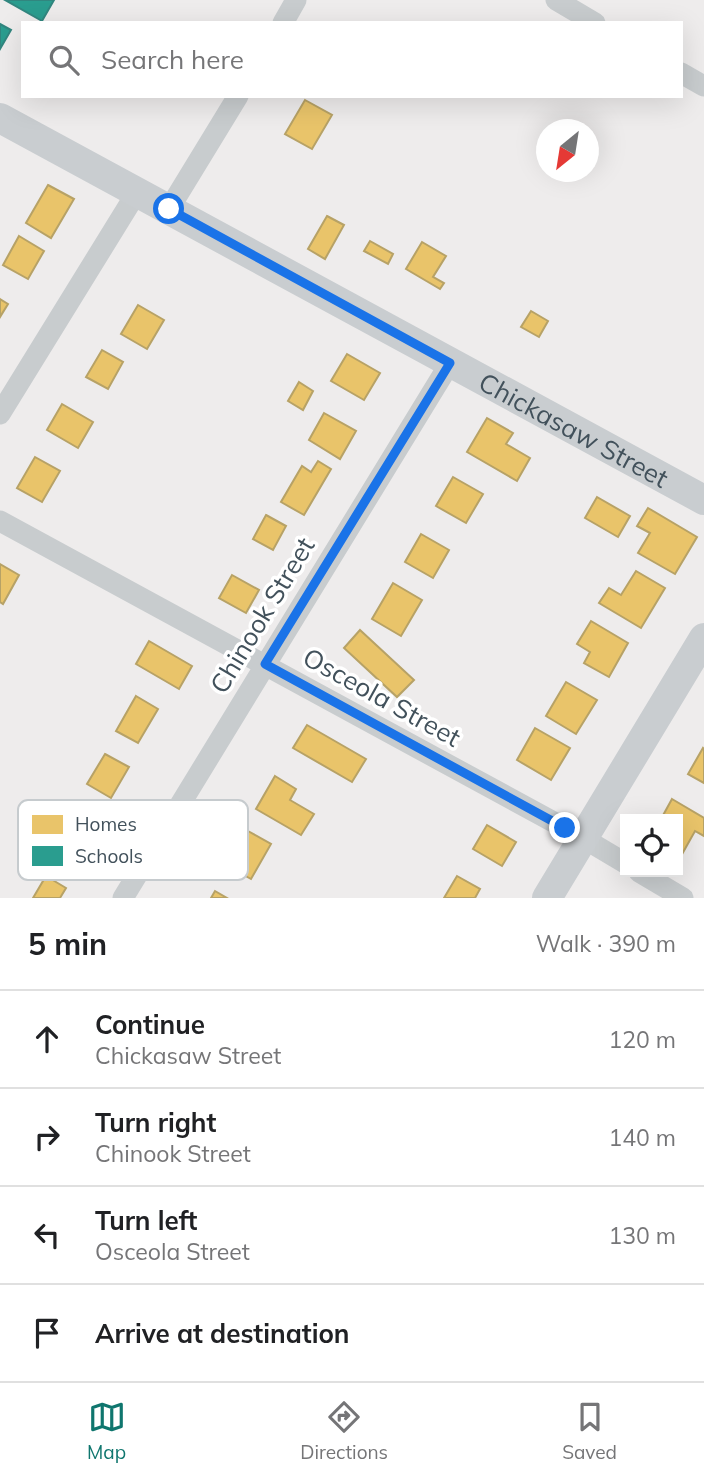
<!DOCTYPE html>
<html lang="en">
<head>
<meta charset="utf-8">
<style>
	body { margin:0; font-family:Mulish,sans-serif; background:#f2f2f2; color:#202124 }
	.controls { position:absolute; right:21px; bottom:21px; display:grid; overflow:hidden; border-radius:0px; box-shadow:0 7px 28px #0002 }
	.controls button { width:63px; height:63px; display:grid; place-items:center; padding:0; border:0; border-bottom:2px solid #e0e0e0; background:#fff; color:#202124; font:35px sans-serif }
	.compass { position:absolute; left:536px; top:119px; width:63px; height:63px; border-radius:50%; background:#fff; box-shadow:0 7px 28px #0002; rotate:210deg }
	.stop { position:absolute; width:21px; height:21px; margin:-16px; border:5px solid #1a73e8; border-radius:50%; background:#fff }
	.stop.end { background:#1a73e8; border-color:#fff; box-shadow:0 2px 7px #0008 }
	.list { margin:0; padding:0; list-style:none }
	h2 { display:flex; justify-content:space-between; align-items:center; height:91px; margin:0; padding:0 28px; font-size:30px }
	h2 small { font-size:23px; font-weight:400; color:#757577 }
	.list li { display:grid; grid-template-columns:46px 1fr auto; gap:21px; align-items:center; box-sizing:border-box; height:98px; padding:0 28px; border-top:2px solid #e0e0e0 }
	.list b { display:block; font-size:26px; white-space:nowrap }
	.list p { margin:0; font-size:23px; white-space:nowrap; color:#757577 }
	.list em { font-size:23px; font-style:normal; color:#757577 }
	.icon { flex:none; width:38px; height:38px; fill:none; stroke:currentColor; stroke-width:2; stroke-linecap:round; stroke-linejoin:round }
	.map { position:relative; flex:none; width:704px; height:898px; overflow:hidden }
	.search { position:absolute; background:#fff; box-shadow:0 7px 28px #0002; left:21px; right:21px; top:21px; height:77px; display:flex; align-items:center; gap:18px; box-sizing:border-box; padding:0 24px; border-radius:0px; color:#757577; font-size:26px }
	.sheet { height:483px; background:#fff }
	nav { display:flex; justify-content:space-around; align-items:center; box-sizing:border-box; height:98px; border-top:2px solid #e0e0e0; background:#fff; font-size:19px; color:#757577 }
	nav a { display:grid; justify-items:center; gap:4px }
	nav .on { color:#0f766e }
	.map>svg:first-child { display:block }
</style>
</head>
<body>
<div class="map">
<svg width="704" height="898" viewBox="0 0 704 898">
	<rect width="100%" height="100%" fill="#eeecec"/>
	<!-- homes -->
	<g fill="#e9c46a" stroke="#b7a266" stroke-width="2">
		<path d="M305,100L332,115L312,149L285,134Z"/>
		<path d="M48,185L74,199L51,238L26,223Z"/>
		<path d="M327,216L344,225L325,259L308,249Z"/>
		<path d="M19,236L44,251L28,279L3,265Z"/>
		<path d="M370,241L393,254L388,264L364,251Z"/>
		<path d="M422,242L446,256L433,277L444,283L440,289L406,269Z"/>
		<path d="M0,299L8,304L0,317Z"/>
		<path d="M138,305L164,320L147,349L121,334Z"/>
		<path d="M531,311L548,321L539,337L521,327Z"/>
		<path d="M102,350L123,362L108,389L86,377Z"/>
		<path d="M347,354L380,373L364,400L331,381Z"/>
		<path d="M299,382L313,391L303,410L288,401Z"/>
		<path d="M62,404L93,422L78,448L47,430Z"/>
		<path d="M324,413L356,431L340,459L309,440Z"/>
		<path d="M487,418L513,433L506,444L530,458L517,481L467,452Z"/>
		<path d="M35,457L60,471L42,502L17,488Z"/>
		<path d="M318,461L331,469L304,515L281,502L302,466L311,472Z"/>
		<path d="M453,477L483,494L466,523L436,506Z"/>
		<path d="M597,497L630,516L618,537L585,518Z"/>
		<path d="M648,508L697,537L675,574L638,553L650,533L637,526Z"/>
		<path d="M266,515L286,526L273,550L253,539Z"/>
		<path d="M421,534L449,550L433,578L405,562Z"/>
		<path d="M0,564L19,575L3,604L0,602Z"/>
		<path d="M636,571L665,588L641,628L599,603L609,588L621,595Z"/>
		<path d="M232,575L259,590L246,613L219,598Z"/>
		<path d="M393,583L422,600L401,636L372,619Z"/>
		<path d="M591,621L628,643L609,677L584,663L590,652L577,644Z"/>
		<path d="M360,630L414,680L397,697L344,648Z"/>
		<path d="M149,641L192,666L179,689L136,664Z"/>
		<path d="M566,682L597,700L576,734L546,716Z"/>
		<path d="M136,696L158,709L138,743L116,731Z"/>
		<path d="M307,725L366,759L352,782L293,748Z"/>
		<path d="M535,728L570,748L551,780L517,760Z"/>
		<path d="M703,748L704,749V783L688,774Z"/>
		<path d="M105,754L129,767L111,798L87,784Z"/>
		<path d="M275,776L296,789L290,800L314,814L301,835L256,809Z"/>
		<path d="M672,799L704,818V836L695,831L681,856L678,854V819H661Z"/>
		<path d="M487,825L516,842L502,866L473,849Z"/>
		<path d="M248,831L271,844L251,879L228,866Z"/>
		<path d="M46,876L66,888L60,898H33Z"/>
		<path d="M457,876L480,889L475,898H444Z"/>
		<path d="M215,891L227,898H211Z"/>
	</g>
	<!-- schools -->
	<g fill="#2a9d8f" stroke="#31867f" stroke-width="2">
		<path d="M5,0H54L42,21Z"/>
		<path d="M0,24L11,30L0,49Z"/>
	</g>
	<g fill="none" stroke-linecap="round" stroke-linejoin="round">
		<!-- street -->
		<g stroke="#c8ccce" stroke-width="21">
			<path d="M556,0L595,23"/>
			<path d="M283,23L296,0"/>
			<path d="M681,73L704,86"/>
			<path d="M169,209L238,96"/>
			<path d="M0,414L137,192"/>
			<path d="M0,521L583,838L625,863"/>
			<path d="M639,872L683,898"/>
			<path d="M123,898L450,363"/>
		</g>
		<!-- secondary -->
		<g stroke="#c9cdd0" stroke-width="30">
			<path id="s1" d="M0,118L704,500"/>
			<path d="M547,898L704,638"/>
		</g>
	</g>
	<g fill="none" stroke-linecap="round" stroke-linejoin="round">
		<!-- route -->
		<path stroke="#1a73e8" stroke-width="9" d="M169,209L450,363L265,664L565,828"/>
	</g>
	<g text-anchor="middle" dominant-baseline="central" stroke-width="7" stroke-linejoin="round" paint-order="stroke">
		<!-- street labels -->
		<g font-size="26" fill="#42515b" stroke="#fff">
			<text stroke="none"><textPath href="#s1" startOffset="653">Chickasaw Street</textPath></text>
			<text transform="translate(262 615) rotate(-59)">Chinook Street</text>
			<text transform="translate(382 697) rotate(29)">Osceola Street</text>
		</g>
	</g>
	<!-- legend -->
	<rect x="18" y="800" width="230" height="80" rx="10" fill="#fff" stroke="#c6cbce" stroke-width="2"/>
	<rect x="32" y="815" width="31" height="19" fill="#e9c46a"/>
	<rect x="32" y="846" width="31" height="20" fill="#2a9d8f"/>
	<g font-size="19" fill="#42515b">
		<text x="75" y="831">Homes</text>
		<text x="75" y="863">Schools</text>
	</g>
</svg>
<div class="controls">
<button><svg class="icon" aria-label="locate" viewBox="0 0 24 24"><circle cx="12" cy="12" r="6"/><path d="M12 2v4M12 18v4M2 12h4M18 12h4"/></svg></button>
</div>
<svg class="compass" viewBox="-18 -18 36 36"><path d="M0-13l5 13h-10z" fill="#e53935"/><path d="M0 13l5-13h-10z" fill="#757577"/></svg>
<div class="stop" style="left:169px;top:209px"></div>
<div class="stop end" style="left:565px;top:828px"></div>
<div class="search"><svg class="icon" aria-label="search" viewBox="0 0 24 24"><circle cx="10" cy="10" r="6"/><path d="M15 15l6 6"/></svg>Search here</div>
</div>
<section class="sheet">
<h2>5 min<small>Walk · 390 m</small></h2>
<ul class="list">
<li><svg class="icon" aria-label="ahead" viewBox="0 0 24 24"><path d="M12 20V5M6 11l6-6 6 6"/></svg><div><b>Continue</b><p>Chickasaw Street</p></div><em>120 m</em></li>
<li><svg class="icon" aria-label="right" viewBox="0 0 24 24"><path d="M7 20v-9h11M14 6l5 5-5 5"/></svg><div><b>Turn right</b><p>Chinook Street</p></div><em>140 m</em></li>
<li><svg class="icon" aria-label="left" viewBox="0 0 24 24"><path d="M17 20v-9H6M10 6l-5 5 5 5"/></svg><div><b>Turn left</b><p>Osceola Street</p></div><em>130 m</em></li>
<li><svg class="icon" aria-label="arrive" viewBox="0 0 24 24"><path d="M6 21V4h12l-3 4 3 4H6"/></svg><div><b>Arrive at destination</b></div></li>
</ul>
</section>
<nav>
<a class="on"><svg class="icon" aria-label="map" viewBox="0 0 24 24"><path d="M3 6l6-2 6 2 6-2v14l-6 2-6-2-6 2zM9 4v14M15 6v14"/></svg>Map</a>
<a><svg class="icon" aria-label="directions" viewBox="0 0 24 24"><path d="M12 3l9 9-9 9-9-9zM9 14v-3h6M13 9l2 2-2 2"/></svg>Directions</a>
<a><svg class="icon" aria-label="saved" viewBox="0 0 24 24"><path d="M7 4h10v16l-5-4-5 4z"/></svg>Saved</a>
</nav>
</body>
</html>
